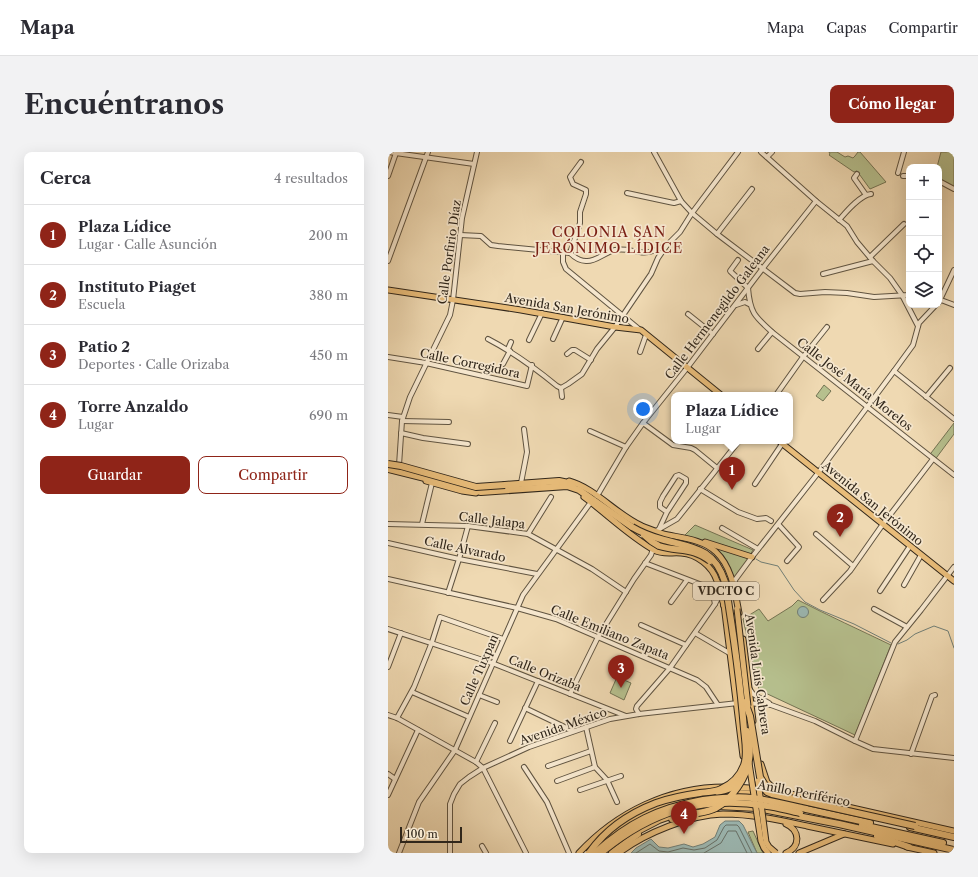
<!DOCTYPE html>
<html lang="es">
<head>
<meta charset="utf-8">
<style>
	body { margin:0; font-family:"Libre Caslon Text",serif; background:#f2f2f3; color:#2b2b33 }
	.controls { position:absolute; right:12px; top:12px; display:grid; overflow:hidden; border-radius:8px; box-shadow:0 4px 16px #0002 }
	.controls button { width:36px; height:36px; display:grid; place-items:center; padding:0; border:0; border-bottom:1px solid #e1e1e2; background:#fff; color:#2b2b33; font:20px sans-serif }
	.scale { position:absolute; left:12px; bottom:10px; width:62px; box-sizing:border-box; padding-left:4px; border:2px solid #31271b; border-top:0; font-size:11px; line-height:14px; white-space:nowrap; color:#31271b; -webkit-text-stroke:3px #f5e6cd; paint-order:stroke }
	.you { position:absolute; left:255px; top:257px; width:14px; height:14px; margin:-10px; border:3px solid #fff; border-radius:50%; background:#1a73e8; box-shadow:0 0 0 6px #1a73e833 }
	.badge { display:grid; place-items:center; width:26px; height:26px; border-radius:50%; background:#8f2418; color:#fff; font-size:13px; font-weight:700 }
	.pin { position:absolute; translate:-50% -33px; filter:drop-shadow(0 1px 2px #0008) }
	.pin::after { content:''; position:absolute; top:21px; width:14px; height:12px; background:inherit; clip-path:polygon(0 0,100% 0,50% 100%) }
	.popup { position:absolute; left:283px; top:240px; width:122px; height:52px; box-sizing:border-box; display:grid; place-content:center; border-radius:8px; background:#fff; filter:drop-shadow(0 1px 3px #0005); font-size:13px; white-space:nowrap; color:#7c7c81 }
	.popup b { font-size:15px; color:#2b2b33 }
	.popup::after { content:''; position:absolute; left:50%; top:100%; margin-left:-8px; border:8px solid transparent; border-top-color:#fff }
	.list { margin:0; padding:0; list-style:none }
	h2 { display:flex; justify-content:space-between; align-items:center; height:52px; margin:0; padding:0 16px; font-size:17px }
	h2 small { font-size:13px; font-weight:400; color:#7c7c81 }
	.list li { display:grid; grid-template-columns:26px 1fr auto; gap:12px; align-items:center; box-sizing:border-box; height:60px; padding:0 16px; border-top:1px solid #e1e1e2 }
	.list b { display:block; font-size:15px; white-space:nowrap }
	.list p { margin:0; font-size:13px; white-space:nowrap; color:#7c7c81 }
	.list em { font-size:13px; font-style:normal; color:#7c7c81 }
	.actions { display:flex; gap:8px; padding:12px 16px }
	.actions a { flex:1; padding:9px 0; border:1px solid #8f2418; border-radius:8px; text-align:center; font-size:14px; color:#8f2418 }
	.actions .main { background:#8f2418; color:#fff }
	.icon { flex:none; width:22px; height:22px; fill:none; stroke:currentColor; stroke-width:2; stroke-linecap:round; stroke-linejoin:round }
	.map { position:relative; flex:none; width:566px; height:701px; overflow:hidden; border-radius:8px }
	header { display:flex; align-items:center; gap:24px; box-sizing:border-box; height:56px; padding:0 20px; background:#fff; border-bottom:1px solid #e1e1e2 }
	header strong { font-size:19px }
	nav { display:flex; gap:22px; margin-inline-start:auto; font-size:14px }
	.intro { display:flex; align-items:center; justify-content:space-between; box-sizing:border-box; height:96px; padding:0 24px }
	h1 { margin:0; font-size:28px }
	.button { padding:10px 18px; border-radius:8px; background:#8f2418; color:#fff; font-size:14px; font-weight:700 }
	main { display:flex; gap:24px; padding:0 24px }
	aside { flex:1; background:#fff; border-radius:8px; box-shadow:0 4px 16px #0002 }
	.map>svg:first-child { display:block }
</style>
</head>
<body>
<header>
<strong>Mapa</strong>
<nav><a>Mapa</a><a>Capas</a><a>Compartir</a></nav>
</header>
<div class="intro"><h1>Encuéntranos</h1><a class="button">Cómo llegar</a></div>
<main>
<aside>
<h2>Cerca<small>4 resultados</small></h2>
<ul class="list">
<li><span class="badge">1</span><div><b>Plaza Lídice</b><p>Lugar · Calle Asunción</p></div><em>200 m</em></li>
<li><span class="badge">2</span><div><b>Instituto Piaget</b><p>Escuela</p></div><em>380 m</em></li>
<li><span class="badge">3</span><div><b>Patio 2</b><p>Deportes · Calle Orizaba</p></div><em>450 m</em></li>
<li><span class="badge">4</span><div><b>Torre Anzaldo</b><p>Lugar</p></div><em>690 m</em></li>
</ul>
<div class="actions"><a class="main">Guardar</a><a>Compartir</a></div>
</aside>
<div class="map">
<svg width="566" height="701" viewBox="0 0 566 701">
	<rect width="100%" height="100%" fill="#efd9b2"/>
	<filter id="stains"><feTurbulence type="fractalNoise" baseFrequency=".005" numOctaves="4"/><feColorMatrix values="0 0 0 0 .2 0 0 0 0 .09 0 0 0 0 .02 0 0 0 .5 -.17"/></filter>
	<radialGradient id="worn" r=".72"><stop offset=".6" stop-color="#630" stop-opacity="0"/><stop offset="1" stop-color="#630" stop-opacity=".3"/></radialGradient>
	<!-- green -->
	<g fill="#b6c08e" stroke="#747454">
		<path d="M441,0H449L457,5L460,4L465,6L467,4L470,0H472L498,30L482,37L469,19L466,20L463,18L441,3L442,2Z"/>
		<path d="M553,0H566V35L551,28V15H549Z"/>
		<path d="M436,233L443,239L435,249L428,244Z"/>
		<path d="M566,271V282L546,309L540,305Z"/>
		<path d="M307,373L365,398L347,428V436L340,417L325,400L314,392L294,386Z"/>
		<path d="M410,448C441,464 472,478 503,493L467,583L371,538L355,467L371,457L380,469L404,454Z"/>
		<path d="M229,525L243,531L236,548L222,541Z"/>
		<path d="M365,679L375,701H369L360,680Z"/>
	</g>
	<!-- water -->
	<g fill="#9cb9b4" stroke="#717f77">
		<circle cx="415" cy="460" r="5.5"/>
		<path d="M337,669H351L355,673L369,701H243L248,696L263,687L271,695L280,696L296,692L305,695L315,692L327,685L332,673Z"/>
	</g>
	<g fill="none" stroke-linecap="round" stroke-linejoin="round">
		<!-- shore -->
		<g stroke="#667068" stroke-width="1">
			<path d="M248,701L262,692L271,699L280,700L295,696L306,698L317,696L329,688L336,675L338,673H349L351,675L364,701"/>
			<path d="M316,701L333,691L340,679H348L359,701"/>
		</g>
		<!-- stream -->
		<g stroke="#717f77" stroke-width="1">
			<path d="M368,407L373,410L390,414L406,438L417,450L432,458L466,472L503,491"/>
			<path d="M510,492L519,488L527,482L546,474L560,479L566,496"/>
		</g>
		<defs>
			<g id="minor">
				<path d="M0,0L86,12"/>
				<path d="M266,0L293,49L304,61L329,82L407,141L412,142L437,140L459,141L486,145L521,143"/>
				<path d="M373,0L428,49L459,74L469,90L485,109L502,126L514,143L530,174"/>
				<path d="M379,5L384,0"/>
				<path d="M510,21L516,0"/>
				<path d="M469,22L466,26L478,43"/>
				<path d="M0,24L8,1"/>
				<path d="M515,24H521"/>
				<path d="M551,29L566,37"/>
				<path d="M239,41L281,50L286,51L293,49"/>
				<path d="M451,68C458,60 472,43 483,42"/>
				<path d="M329,82L364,37"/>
				<path d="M72,83L93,84L103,93L110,94L182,101"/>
				<path d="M175,101V110L178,117L251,177"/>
				<path d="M182,101L192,71V60L198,42V38L185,32L182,25L193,10"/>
				<path d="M182,101C186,105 192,109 198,109C208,110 217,100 227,98C236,96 244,99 252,100C261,102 271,97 279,93"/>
				<path d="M482,105L516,72"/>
				<path d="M350,108L342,119L360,136"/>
				<path d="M0,109L40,0"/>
				<path d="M435,122L485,109"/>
				<path d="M360,136C362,160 366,164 384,180L566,323"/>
				<path d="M553,148L566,153"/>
				<path d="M551,150L566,118"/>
				<path d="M348,153L357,150L361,152"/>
				<path d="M300,162L325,182"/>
				<path d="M100,187C125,200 147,216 169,234L173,236"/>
				<path d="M165,187L175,165"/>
				<path d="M141,188L154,161"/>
				<path d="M120,197L123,190"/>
				<path d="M370,197L384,180"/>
				<path d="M252,200L258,183"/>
				<path d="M179,202L184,198H187L203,208"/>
				<path d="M0,205L38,211L139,234L144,213"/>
				<path d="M115,212L122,199"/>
				<path d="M506,219L566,267"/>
				<path d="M173,236L180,232L194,222L209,197L227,175L263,122L270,106L279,93L292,80L304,61L350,0"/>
				<path d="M173,236L174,245"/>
				<path d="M388,243L415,205L439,175"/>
				<path d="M538,245L562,216"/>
				<path d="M0,263L15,265"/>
				<path d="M14,269L61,270"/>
				<path d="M255,271L285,293L303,296L307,298L329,316"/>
				<path d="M202,279L238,295"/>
				<path d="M13,281L35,286L80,292"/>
				<path d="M11,313L14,269L22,245L62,163L65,148L74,66L89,0"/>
				<path d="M133,331L139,300L136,277"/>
				<path d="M367,332L394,292"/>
				<path d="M312,337L350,360L369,367L378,366L383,369"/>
				<path d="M209,344L238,295L255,271L299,216L375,116L428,49"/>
				<path d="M0,372L80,374L140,382L204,417L238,440"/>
				<path d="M34,372L44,331"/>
				<path d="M391,373L411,395L399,409"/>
				<path d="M334,376L370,397"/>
				<path d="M271,377L279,360L298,331V327L291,323L288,324L275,344L272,350V355L279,360"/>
				<path d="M268,379L289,367L351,289"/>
				<path d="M140,382L163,345"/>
				<path d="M428,382L465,414"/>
				<path d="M0,391L71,407L149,422"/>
				<path d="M257,411L322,436L324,438L327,452"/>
				<path d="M0,427L129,456L168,467L309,528L318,535L330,553"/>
				<path d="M516,433L533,403"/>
				<path d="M347,435V428L364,405L430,321L506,219L525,193L531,171L548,153"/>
				<path d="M492,439L522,394"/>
				<path d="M60,441L71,407L80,374"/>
				<path d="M435,448L462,419L495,372L545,307"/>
				<path d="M283,450L299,428"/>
				<path d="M486,457L519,475"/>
				<path d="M253,473L298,493"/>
				<path d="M0,477L104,511L238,564"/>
				<path d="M307,481L343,502"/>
				<path d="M0,515L13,481"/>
				<path d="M361,536L365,542L381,551"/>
				<path d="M24,540L81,565"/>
				<path d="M182,542L210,485L246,427L263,403L265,397"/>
				<path d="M91,543L109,550"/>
				<path d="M360,551L383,553L427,569L467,589L485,597L566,606"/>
				<path d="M137,556L185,579"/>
				<path d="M251,562L248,557L249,554L282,516L327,452L332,442"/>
				<path d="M0,563L9,566L88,610L95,616L138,701"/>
				<path d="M9,566L26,535L44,490L52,465L115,487"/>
				<path d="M198,575L207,615L219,628L229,650"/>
				<path d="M122,589L150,529"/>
				<path d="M467,589L507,490L533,458L566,415"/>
				<path d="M523,602L544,544L547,543"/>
				<path d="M88,610L107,571"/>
				<path d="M160,614L203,599"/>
				<path d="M136,615L159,650L181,701"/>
				<path d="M0,622L7,627"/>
				<path d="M169,629L207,615"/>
				<path d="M192,638L233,624"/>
				<path d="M0,643L30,578"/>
				<path d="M94,694L98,701"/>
				<path d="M11,701L31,650L67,598L135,443L203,350"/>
				<path d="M62,701V652L66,642L72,632L81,625L95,616L141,595L222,567L251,562L350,551"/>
			</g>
			<g id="major">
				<path d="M0,138L133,158L227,175L253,178L333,243"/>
				<path d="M391,289L566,429"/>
				<path d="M38,329L74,339L88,341"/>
				<path d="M181,329C207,336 229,363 254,374C262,377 271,381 280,383C295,386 316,388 328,400C344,415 347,440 351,461"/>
				<path d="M196,345C219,362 241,384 266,398C275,403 284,400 293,401C309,402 324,414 329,429C332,437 333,445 336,453L355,604"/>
				<path d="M317,390L364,405"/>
				<path d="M355,487L365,569"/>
				<path d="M373,612L379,630L387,638"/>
				<path d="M347,635L375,637"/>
				<path d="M385,638L566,679"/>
				<path d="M398,672C412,678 413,695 398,701"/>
				<path d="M519,695L546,701"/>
				<path d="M191,701C229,660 281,635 337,635"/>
				<path d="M231,701C257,681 302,663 335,662C364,662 391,668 419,674C447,680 476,686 505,692"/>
				<path d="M411,701L456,682"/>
			</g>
			<g id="highway">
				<path d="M0,317L93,340L179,334L191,338L244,375"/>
				<path d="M117,333L171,329L185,332"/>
				<path d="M336,453L337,446"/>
				<path d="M418,657L482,671"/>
				<path d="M284,667L310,661"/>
				<path d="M474,673L555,691"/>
				<path d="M522,675L566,685"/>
				<path d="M244,682L271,668L297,659L329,654L369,656L451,672L566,698"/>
				<path d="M489,684L521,695"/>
				<path d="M209,697C251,649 327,633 388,645"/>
				<path d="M224,701L250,682"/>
			</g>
		</defs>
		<!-- minor casing -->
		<use href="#minor" stroke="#605441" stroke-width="6"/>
		<!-- major casing -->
		<use href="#major" stroke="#31271b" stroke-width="7"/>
		<!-- highway casing -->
		<use href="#highway" stroke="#31271b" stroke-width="8"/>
		<!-- minor -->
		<use href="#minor" stroke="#f5e6cd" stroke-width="4"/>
		<!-- major -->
		<use href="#major" stroke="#e8bc79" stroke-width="5"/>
		<!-- highway -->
		<use href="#highway" stroke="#e8bc79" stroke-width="6"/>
		<defs>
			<g id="major-bridge">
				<path d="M349,457L360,554"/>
				<path d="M361,611L373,689L376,696L380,701"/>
				<path d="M370,629L378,690L381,695L388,701"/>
				<path d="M329,640C339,639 345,637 351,628"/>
			</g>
			<g id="highway-bridge">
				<path d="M0,312L13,314L88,335L117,333"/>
				<path d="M256,383C260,387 265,391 271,394C290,400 305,395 322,409"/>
				<path d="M357,550L362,564L371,619L372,625L377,633"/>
				<path d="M371,630L379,640L384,642L527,674"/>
				<path d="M310,661C316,660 322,659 328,656C344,647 359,625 361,608C363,598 361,589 359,579"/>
				<path d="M201,701C217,678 242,661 268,651C282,646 298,643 312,641C319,640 327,640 333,637C344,632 352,624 356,613C360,603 357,588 356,577C352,528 345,479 337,430C326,396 306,396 276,388C265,385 254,381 244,375"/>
				<path d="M207,701C240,671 270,656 315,648C331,646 347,644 364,646C382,648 400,653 418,657"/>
				<path d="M213,701C262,660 314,643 379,654C390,655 401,659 412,661"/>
			</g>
		</defs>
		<!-- major-bridge casing -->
		<use href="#major-bridge" stroke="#31271b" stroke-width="7" stroke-linecap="butt"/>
		<!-- highway-bridge casing -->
		<use href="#highway-bridge" stroke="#31271b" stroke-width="8" stroke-linecap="butt"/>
		<!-- major-bridge -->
		<use href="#major-bridge" stroke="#e8bc79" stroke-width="5"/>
		<!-- highway-bridge -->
		<use href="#highway-bridge" stroke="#e8bc79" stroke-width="6"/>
	</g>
	<g text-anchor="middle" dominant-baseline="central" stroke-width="3.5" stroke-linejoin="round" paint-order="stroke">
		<!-- shield labels -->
		<rect fill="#f5e6cd" stroke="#6c6050" stroke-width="1" x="305" y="430" width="66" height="18" rx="3"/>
		<g font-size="11" font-weight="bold" fill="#31271b">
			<text x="338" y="439">VDCTO C</text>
		</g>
		<!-- street labels -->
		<g font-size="12" fill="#31271b" stroke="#f5e6cd">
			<text transform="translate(61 100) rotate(-82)">Calle Porfirio Díaz</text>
			<text transform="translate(179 156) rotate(10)">Avenida San Jerónimo</text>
			<text transform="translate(329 160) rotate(-53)">Calle Hermenegildo Galeana</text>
			<text transform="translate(82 211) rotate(12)">Calle Corregidora</text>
			<text transform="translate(467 232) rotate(38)">Calle José María Morelos</text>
			<text transform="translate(485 351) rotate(39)">Avenida San Jerónimo</text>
			<text transform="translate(104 368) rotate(7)">Calle Jalapa</text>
			<text transform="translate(77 397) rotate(12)">Calle Alvarado</text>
			<text transform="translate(222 480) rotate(22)">Calle Emiliano Zapata</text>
			<text transform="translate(91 518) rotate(-66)">Calle Tuxpan</text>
			<text transform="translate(157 521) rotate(22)">Calle Orizaba</text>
			<text transform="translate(370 522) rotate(82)">Avenida Luis Cabrera</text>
			<text transform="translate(175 574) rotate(-19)">Avenida México</text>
			<text transform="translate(416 641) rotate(11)">Anillo Periférico</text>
		</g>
		<!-- quarter labels -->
		<g font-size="14" letter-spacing="1" fill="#7a1f14" stroke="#f5e6cd">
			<text x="221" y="80">COLONIA SAN<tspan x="221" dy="16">JERÓNIMO LÍDICE</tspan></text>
		</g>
	</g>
	<rect width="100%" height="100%" filter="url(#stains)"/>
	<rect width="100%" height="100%" fill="url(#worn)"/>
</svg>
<div class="controls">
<button>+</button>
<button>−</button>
<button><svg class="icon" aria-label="locate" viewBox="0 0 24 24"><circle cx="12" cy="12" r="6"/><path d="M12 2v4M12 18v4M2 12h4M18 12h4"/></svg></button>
<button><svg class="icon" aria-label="layers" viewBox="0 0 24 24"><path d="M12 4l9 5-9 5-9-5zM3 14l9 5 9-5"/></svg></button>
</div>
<div class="scale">100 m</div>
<div class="you"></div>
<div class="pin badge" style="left:344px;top:338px">1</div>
<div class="popup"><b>Plaza Lídice</b>Lugar</div>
<div class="pin badge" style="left:452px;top:385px">2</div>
<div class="pin badge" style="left:233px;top:536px">3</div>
<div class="pin badge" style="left:296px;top:682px">4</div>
</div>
</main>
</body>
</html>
